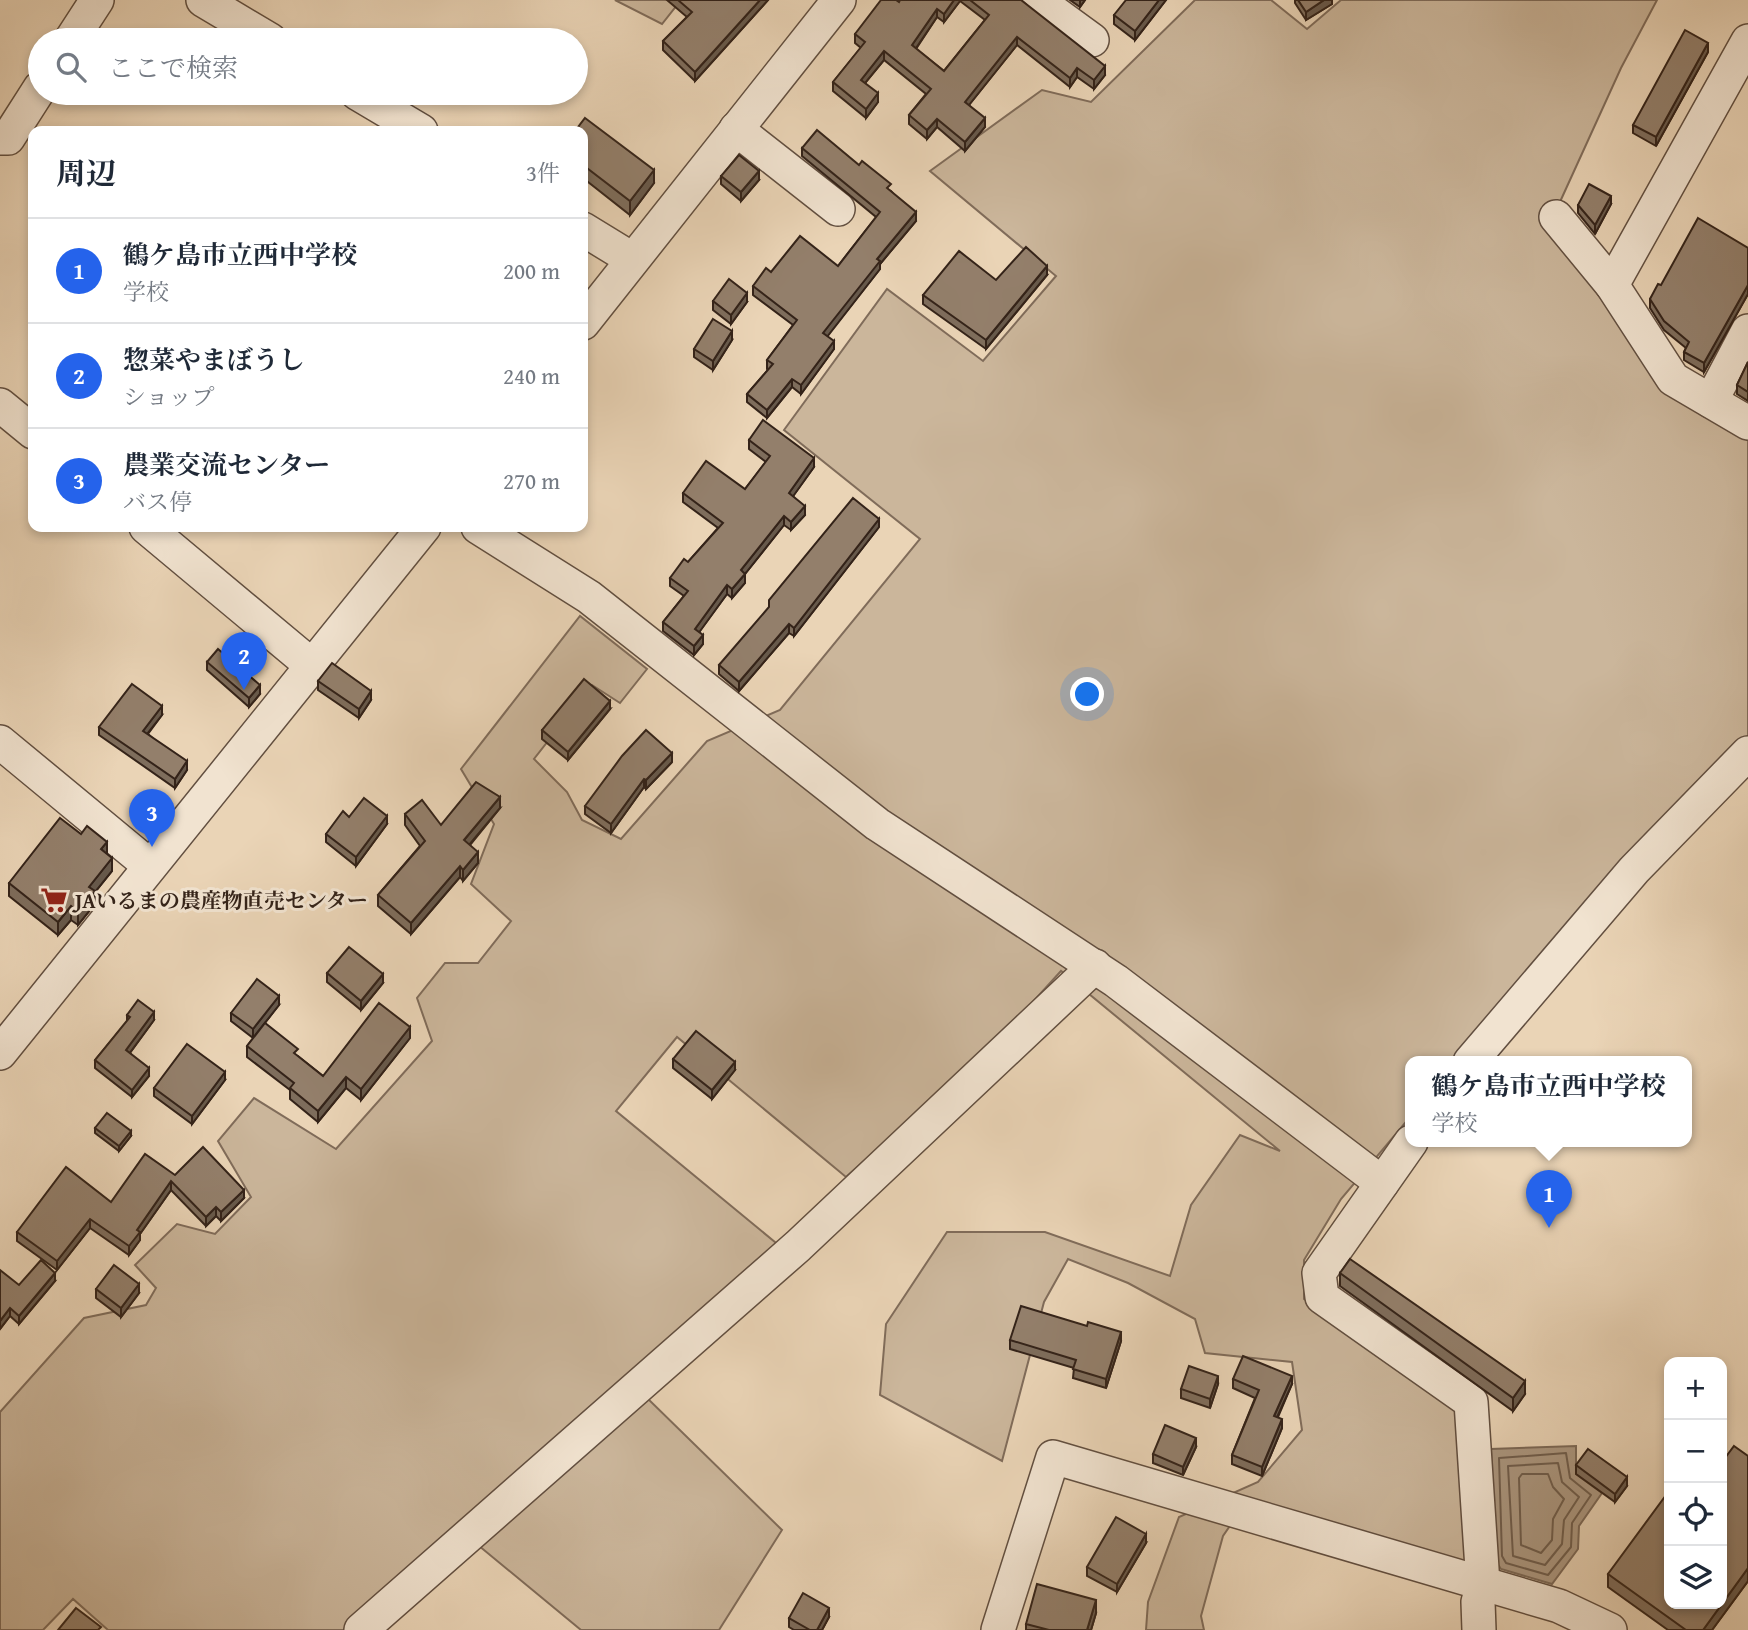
<!DOCTYPE html>
<html lang="ja">
<head>
<meta charset="utf-8">
<style>
	body { margin:0; font-family:"Gentium Book Plus","Noto Serif JP",serif; background:#f2f2f3; color:#1f2937 }
	.controls { position:absolute; right:21px; bottom:21px; display:grid; overflow:hidden; border-radius:14px; box-shadow:0 4px 10px #0003 }
	.controls button { width:63px; height:63px; display:grid; place-items:center; padding:0; border:0; border-bottom:2px solid #e0e1e3; background:#fff; color:#1f2937; font:35px sans-serif }
	.you { position:absolute; left:1088px; top:695px; width:24px; height:24px; margin:-18px; border:5px solid #fff; border-radius:50%; background:#1a73e8; box-shadow:0 0 0 10px #1a73e833 }
	.badge { display:grid; place-items:center; width:46px; height:46px; border-radius:50%; background:#2563eb; color:#fff; font-size:23px; font-weight:700 }
	.pin { position:absolute; translate:-50% -58px; filter:drop-shadow(0 2px 4px #0008) }
	.pin::after { content:''; position:absolute; top:37px; width:24px; height:21px; background:inherit; clip-path:polygon(0 0,100% 0,50% 100%) }
	.popup { position:absolute; left:1405px; top:1056px; width:287px; height:91px; box-sizing:border-box; display:grid; place-content:center; border-radius:14px; background:#fff; filter:drop-shadow(0 2px 5px #0005); font-size:23px; white-space:nowrap; color:#747a83 }
	.popup b { font-size:26px; color:#1f2937 }
	.popup::after { content:''; position:absolute; left:50%; top:100%; margin-left:-14px; border:14px solid transparent; border-top-color:#fff }
	.list { margin:0; padding:0; list-style:none }
	h2 { display:flex; justify-content:space-between; align-items:center; height:91px; margin:0; padding:0 28px; font-size:30px }
	h2 small { font-size:23px; font-weight:400; color:#747a83 }
	.list li { display:grid; grid-template-columns:46px 1fr auto; gap:21px; align-items:center; box-sizing:border-box; height:105px; padding:0 28px; border-top:2px solid #e0e1e3 }
	.list b { display:block; font-size:26px; white-space:nowrap }
	.list p { margin:0; font-size:23px; white-space:nowrap; color:#747a83 }
	.list em { font-size:23px; font-style:normal; color:#747a83 }
	.icon { flex:none; width:38px; height:38px; fill:none; stroke:currentColor; stroke-width:2; stroke-linecap:round; stroke-linejoin:round }
	.map { position:relative; flex:none; width:1748px; height:1630px; overflow:hidden }
	.search { position:absolute; background:#fff; box-shadow:0 4px 10px #0003; left:28px; top:28px; width:560px; height:77px; display:flex; align-items:center; gap:18px; box-sizing:border-box; padding:0 24px; border-radius:38px; color:#747a83; font-size:26px }
	.panel { position:absolute; background:#fff; box-shadow:0 4px 10px #0003; left:28px; top:126px; width:560px; height:406px; border-radius:14px }
	.map>svg:first-child { display:block }
</style>
</head>
<body>
<div class="map">
<svg width="1748" height="1630" viewBox="0 0 1748 1630">
	<rect width="100%" height="100%" fill="#ead4b6"/>
	<filter id="stains"><feTurbulence type="fractalNoise" baseFrequency=".00286" numOctaves="4"/><feColorMatrix values="0 0 0 0 .2 0 0 0 0 .09 0 0 0 0 .02 0 0 0 .5 -.17"/></filter>
	<radialGradient id="worn" r=".72"><stop offset=".6" stop-color="#630" stop-opacity="0"/><stop offset="1" stop-color="#630" stop-opacity=".3"/></radialGradient>
	<!-- green -->
	<g fill="#cbb69b" stroke="#806c5a" stroke-width="2">
		<path d="M615,0H681L662,24Z"/>
		<path d="M1195,0H1271L1307,29L1341,0H1657L1621,68L1549,226L1668,392L1748,438V739L1456,1062H1411V1116L1341,1199L1304,1260V1299L1471,1402V1566L1249,1498L1223,1536L1201,1616L1204,1630H1146L1148,1602L1179,1517L1258,1482L1302,1430L1292,1362L1205,1353L1195,1319L1128,1283L1068,1259L1044,1302L1002,1461L880,1395L886,1324L947,1232H1045L1170,1276L1191,1205L1240,1135L1280,1151L1061,971L990,1049L846,1177L677,1037L616,1111L781,1247L645,1396L782,1530L719,1630H581L461,1531L348,1630H108L73,1599L43,1630H0V1412L84,1318L146,1305L156,1288L135,1265L177,1224L215,1234L251,1197L218,1141L254,1098L336,1149L432,1041L417,998L445,963H478L511,921L471,884L494,824L461,769L580,616L647,669L620,703L592,685L534,759L567,792L582,820L621,839L707,741L780,710L920,539L784,430L887,289L983,361L1056,276L930,171L1042,90L1091,102Z"/>
	</g>
	<!-- water -->
	<path fill="#ac9881" stroke="#7c6957" stroke-width="2" d="M1576,1446V1474L1602,1493L1579,1526L1578,1549L1552,1584L1501,1569L1495,1560L1491,1449Z"/>
	<g fill="none" stroke-linecap="round" stroke-linejoin="round">
		<!-- shore -->
		<g stroke="#705e4d" stroke-width="2">
			<path d="M1566,1453L1570,1478L1591,1495L1572,1523L1571,1547L1548,1575L1506,1563L1502,1556L1499,1458Z"/>
			<path d="M1558,1463L1562,1482L1579,1497L1564,1520L1562,1544L1545,1565L1513,1556L1508,1466Z"/>
			<path d="M1522,1474H1548L1553,1487L1564,1499L1553,1519L1552,1540L1541,1553L1521,1545L1519,1478Z"/>
		</g>
		<defs>
			<g id="minor">
				<path d="M203,0L270,40"/>
				<path d="M1037,0L1092,40"/>
				<path d="M71,40L97,0"/>
				<path d="M357,93L421,131"/>
				<path d="M736,129L838,209"/>
				<path d="M0,138H8L40,88"/>
				<path d="M1556,217L1612,285L1673,379L1748,423"/>
				<path d="M583,229L632,259"/>
				<path d="M1612,285L1748,41"/>
				<path d="M583,323L839,0"/>
				<path d="M1711,401L1748,331"/>
				<path d="M0,405L33,432"/>
				<path d="M146,527L310,664"/>
				<path d="M478,527L589,597L877,824L1116,981L1382,1183"/>
				<path d="M0,742L150,866"/>
				<path d="M0,1053L424,527"/>
				<path d="M1470,1062L1634,870L1748,753"/>
				<path d="M1411,1142L1319,1273L1322,1297L1471,1402L1483,1584L1478,1602L1479,1630"/>
				<path d="M361,1630L798,1246L1095,966"/>
				<path d="M998,1630L1053,1457L1559,1606L1610,1630"/>
			</g>
		</defs>
		<!-- minor casing -->
		<use href="#minor" stroke="#624f40" stroke-width="36"/>
		<!-- minor -->
		<use href="#minor" stroke="#f1e3d0" stroke-width="33"/>
	</g>
	<!-- wall -->
	<g fill="#7e6d5c" stroke="#342319" stroke-width="2" fill-rule="evenodd">
		<path d="M667,0H768L695,81L663,50V41L687,17Z"/>
		<path d="M900,0H1021L1105,75L1094,89L1077,77L1070,87L1017,45L969,105L985,127L965,151L937,127L927,139L909,124V115L926,94L884,60L865,83L878,102L866,118L833,91V82L861,48L855,43V34ZM960,1L985,20L944,71L916,49L937,17L944,22Z"/>
		<path d="M1070,0H1085L1080,7Z"/>
		<path d="M1166,0L1135,40L1114,24V15Z"/>
		<path d="M1295,0H1332V4L1306,20L1295,3Z"/>
		<path d="M1708,52L1656,146L1633,133V125Z"/>
		<path d="M583,131L654,183L630,215L583,178Z"/>
		<path d="M802,148L891,191L916,221L880,264V269L827,336L834,349L801,394L792,387L767,418L747,402V394L768,370L767,369V360L793,325L753,295V286L771,272L838,266L876,217L802,156Z"/>
		<path d="M721,176L759,180L741,201L721,184Z"/>
		<path d="M1611,204L1595,234L1578,213V205Z"/>
		<path d="M1748,248V294L1704,372L1684,360V352L1686,348L1664,330L1650,308V299L1661,285Z"/>
		<path d="M1047,275L986,349L923,304V295L996,280Z"/>
		<path d="M713,301L747,302L731,324L713,310Z"/>
		<path d="M732,340L713,370L694,357V349Z"/>
		<path d="M1748,362V401L1737,394V385Z"/>
		<path d="M749,440L814,467L793,496L805,515L791,530L784,525L745,574V583L732,598L727,594L699,632L703,644L694,655L663,631V622L684,596L670,586V578L688,562L718,528L683,502V493L745,489L766,462L749,449Z"/>
		<path d="M879,527L794,636L789,633L739,691L719,674V665Z"/>
		<path d="M207,662L260,694L249,707L207,670Z"/>
		<path d="M318,681L371,700L359,718L318,690Z"/>
		<path d="M610,709L568,760L542,739V730Z"/>
		<path d="M162,715L148,734L187,770L175,788L99,735V727Z"/>
		<path d="M672,762L646,789L644,787L611,833L585,814V806Z"/>
		<path d="M500,808L470,845L478,863L463,881L460,877L411,934L378,906V895L420,846L405,825V814L441,825Z"/>
		<path d="M349,817L387,824L356,866L326,842V834Z"/>
		<path d="M107,854L112,871L95,892V904L78,925L71,920L58,935L9,896V883Z"/>
		<path d="M327,973L383,983L361,1010L327,982Z"/>
		<path d="M279,1005L253,1038L298,1056L323,1076L410,1038L361,1100L346,1088L318,1122L290,1099V1090L247,1057V1046L253,1038L231,1021V1013Z"/>
		<path d="M127,1015L154,1020L130,1053L149,1076L132,1097L95,1068V1060L127,1022Z"/>
		<path d="M673,1059L735,1070L712,1099L673,1068Z"/>
		<path d="M225,1080L192,1124L154,1096V1088Z"/>
		<path d="M95,1128L131,1136L119,1151L95,1133Z"/>
		<path d="M175,1175L244,1198L221,1221L216,1216L206,1226L171,1190L140,1234V1240L129,1255L90,1228L57,1270L17,1241V1232L111,1202Z"/>
		<path d="M1340,1273L1525,1394L1513,1411L1340,1286Z"/>
		<path d="M55,1281L19,1324L10,1316L0,1329L19,1285Z"/>
		<path d="M96,1289L139,1293L121,1317L96,1298Z"/>
		<path d="M1087,1326L1121,1341L1106,1388L1073,1378L1074,1368L1010,1349V1340Z"/>
		<path d="M1233,1379L1292,1384L1278,1417L1282,1428L1262,1476L1232,1464V1455L1255,1398L1233,1388Z"/>
		<path d="M1218,1384L1210,1408L1181,1398V1389Z"/>
		<path d="M1196,1447L1183,1475L1153,1463V1454Z"/>
		<path d="M1748,1456V1581L1712,1630H1668L1608,1587V1574L1725,1458Z"/>
		<path d="M1576,1465L1627,1486L1615,1502L1576,1474Z"/>
		<path d="M1146,1543L1117,1592L1087,1576V1567Z"/>
		<path d="M1096,1613L1091,1630H1026V1624Z"/>
		<path d="M829,1617L822,1630H794L789,1627V1618Z"/>
	</g>
	<!-- shaded-wall -->
	<g fill="#67594b" stroke="#342319" stroke-width="2">
		<path d="M760,0H768L695,81V72Z"/>
		<path d="M954,0H960V1L944,22V14Z"/>
		<path d="M1080,0H1085L1080,7Z"/>
		<path d="M1159,0H1166L1135,40V31Z"/>
		<path d="M1324,0H1332V4L1306,20V12Z"/>
		<path d="M937,9V17L912,54V45Z"/>
		<path d="M1017,37V45L965,110V102Z"/>
		<path d="M1708,43V52L1656,146V137Z"/>
		<path d="M884,51V60L861,88V80Z"/>
		<path d="M1105,66V75L1094,89V80Z"/>
		<path d="M1077,68V77L1070,87V78Z"/>
		<path d="M878,93V102L866,118V109Z"/>
		<path d="M985,118V127L965,151V142Z"/>
		<path d="M937,119V127L927,139V130Z"/>
		<path d="M654,170V183L630,215V201Z"/>
		<path d="M759,171V180L741,201V192Z"/>
		<path d="M1611,196V204L1595,234V225Z"/>
		<path d="M916,212V221L880,264V269L823,342V333L877,259Z"/>
		<path d="M1047,266V275L986,349V340Z"/>
		<path d="M1748,285V294L1704,372V363Z"/>
		<path d="M747,293V302L731,324V315Z"/>
		<path d="M732,331V340L713,370V361Z"/>
		<path d="M834,341V349L801,394V385Z"/>
		<path d="M792,379V387L767,418V410Z"/>
		<path d="M814,458V467L789,502V493Z"/>
		<path d="M805,506V515L791,530V522Z"/>
		<path d="M784,516V525L741,579V570Z"/>
		<path d="M879,519V527L794,636V628Z"/>
		<path d="M745,574V583L732,598V589Z"/>
		<path d="M727,585V594L695,638V629Z"/>
		<path d="M789,624V633L739,691V682Z"/>
		<path d="M703,635V644L694,655V646Z"/>
		<path d="M260,685V694L249,707V698Z"/>
		<path d="M371,691V700L359,718V709Z"/>
		<path d="M610,701V709L568,760V752Z"/>
		<path d="M162,706V715L143,739V731Z"/>
		<path d="M672,753V762L646,789V780Z"/>
		<path d="M187,761V770L175,788V779Z"/>
		<path d="M644,779V787L611,833V824Z"/>
		<path d="M500,797V808L464,851V840Z"/>
		<path d="M387,816V824L356,866V857Z"/>
		<path d="M107,842V855L101,849Z"/>
		<path d="M478,852V863L463,881V870Z"/>
		<path d="M112,858V871L95,892V904L78,925V912L89,887Z"/>
		<path d="M460,866V877L411,934V923Z"/>
		<path d="M71,906V920L58,935V922Z"/>
		<path d="M383,974V983L361,1010V1001Z"/>
		<path d="M279,996V1005L253,1038V1029Z"/>
		<path d="M154,1012V1020L126,1058V1050Z"/>
		<path d="M410,1027V1038L361,1100V1089Z"/>
		<path d="M735,1062V1070L712,1099V1090Z"/>
		<path d="M149,1068V1076L132,1097V1090Z"/>
		<path d="M225,1072V1080L192,1124V1116Z"/>
		<path d="M346,1077V1088L318,1122V1111Z"/>
		<path d="M131,1131V1136L119,1151V1146Z"/>
		<path d="M171,1181V1190L140,1234V1240L129,1255V1246L137,1230Z"/>
		<path d="M244,1190V1198L221,1221V1212Z"/>
		<path d="M216,1207V1216L206,1226V1217Z"/>
		<path d="M90,1219V1228L57,1270V1261Z"/>
		<path d="M55,1273V1281L19,1324V1316Z"/>
		<path d="M139,1284V1293L121,1317V1308Z"/>
		<path d="M10,1308V1316L0,1329V1321Z"/>
		<path d="M1121,1332V1341L1106,1388V1379Z"/>
		<path d="M1218,1376V1384L1210,1408V1399Z"/>
		<path d="M1292,1376V1384L1274,1424V1416Z"/>
		<path d="M1525,1381V1394L1513,1411V1398Z"/>
		<path d="M1282,1419V1428L1262,1476V1467Z"/>
		<path d="M1196,1438V1447L1183,1475V1467Z"/>
		<path d="M1627,1477V1486L1615,1502V1494Z"/>
		<path d="M1146,1534V1543L1117,1592V1584Z"/>
		<path d="M1748,1568V1581L1712,1630H1703Z"/>
		<path d="M1096,1600V1613L1091,1630H1087Z"/>
		<path d="M829,1608V1617L822,1630H817Z"/>
	</g>
	<!-- building -->
	<g fill="#937f6b" stroke="#342319" stroke-width="2">
		<path d="M678,0H760L695,72L663,41L692,12Z"/>
		<path d="M881,0H896L899,2L900,0H954L944,14L937,9L912,45L944,71L989,15L970,0H1021L1105,66L1094,80L1077,68L1070,78L1017,37L965,102L985,118L965,142L937,119L927,130L909,115L931,89L884,51L861,80L878,93L866,109L833,82L865,42L855,34Z"/>
		<path d="M1126,0H1159L1135,31L1114,15Z"/>
		<path d="M1298,0H1324L1306,12Z"/>
		<path d="M1685,30L1708,43L1656,137L1633,125Z"/>
		<path d="M585,118L654,170L630,201L583,165V131H575Z"/>
		<path d="M817,130L859,165L862,161L891,184L887,188L916,212L877,259L880,261L823,333L834,341L801,385L792,379L767,410L747,394L773,364L767,360L797,320L753,286L766,268L771,272L800,236L838,266L880,212L802,148Z"/>
		<path d="M739,155L759,171L741,192L721,176Z"/>
		<path d="M1589,184L1611,196L1595,225L1578,205Z"/>
		<path d="M1698,218L1748,248V285L1704,363L1684,352L1689,342L1664,321L1650,299L1658,284L1661,285Z"/>
		<path d="M1026,247L1047,266L986,340L923,295L959,251L996,280Z"/>
		<path d="M729,279L747,293L731,315L713,301Z"/>
		<path d="M713,319L732,331L713,361L694,349Z"/>
		<path d="M1748,362V392L1737,385Z"/>
		<path d="M763,420L814,458L789,493L805,506L791,522L784,516L741,570L745,574L732,589L727,585L695,629L703,635L694,646L663,622L688,591L670,578L684,559L688,562L723,523L683,493L706,461L745,489L770,456L749,440Z"/>
		<path d="M853,498L879,519L794,628L789,624L739,682L719,665L769,607V600Z"/>
		<path d="M218,649L260,685L249,698L207,662Z"/>
		<path d="M332,663L371,691L359,709L318,681Z"/>
		<path d="M584,679L610,701L568,752L542,730Z"/>
		<path d="M132,684L162,706L143,731L187,761L175,779L99,727Z"/>
		<path d="M646,730L672,753L646,780L644,779L611,824L585,806L622,756Z"/>
		<path d="M476,782L500,797L464,840L478,852L463,870L460,866L411,923L378,895L425,841L405,814L422,800L441,825Z"/>
		<path d="M364,798L387,816L356,857L326,834L343,811L349,817Z"/>
		<path d="M60,818L81,834L87,826L107,842L101,849L112,858L89,887L95,891L78,912L71,906L58,922L9,883Z"/>
		<path d="M349,947L383,974L361,1001L327,973Z"/>
		<path d="M257,979L279,996L253,1029L231,1013Z"/>
		<path d="M138,1000L154,1012L126,1050L149,1068L132,1090L95,1060L130,1017L127,1015Z"/>
		<path d="M379,1003L410,1027L361,1089L346,1077L318,1111L290,1088L294,1083L247,1046L265,1023L298,1049L294,1053L323,1076Z"/>
		<path d="M696,1031L735,1062L712,1090L673,1059Z"/>
		<path d="M187,1044L225,1072L192,1116L154,1088Z"/>
		<path d="M107,1113L131,1131L119,1146L95,1128Z"/>
		<path d="M203,1147L244,1190L221,1212L216,1207L206,1217L171,1181L137,1230L140,1232L129,1246L90,1219L57,1261L17,1232L66,1167L111,1202L145,1154L175,1175Z"/>
		<path d="M1350,1259L1525,1381L1513,1398L1340,1273Z"/>
		<path d="M41,1260L55,1273L19,1316L10,1308L0,1321V1270L19,1285Z"/>
		<path d="M114,1265L139,1284L121,1308L96,1289Z"/>
		<path d="M1021,1306L1087,1326L1088,1322L1121,1332L1106,1379L1073,1369L1076,1360L1010,1340Z"/>
		<path d="M1243,1356L1292,1376L1274,1416L1282,1419L1262,1467L1232,1455L1259,1390L1233,1379Z"/>
		<path d="M1189,1366L1218,1376L1210,1399L1181,1389Z"/>
		<path d="M1165,1425L1196,1438L1183,1467L1153,1454Z"/>
		<path d="M1734,1446L1748,1456V1568L1703,1630H1686L1608,1574L1669,1491V1604H1722V1456L1725,1458Z"/>
		<path d="M1588,1449L1627,1477L1615,1494L1576,1465Z"/>
		<path d="M1116,1517L1146,1534L1117,1584L1087,1567Z"/>
		<path d="M1037,1584L1096,1600L1087,1630H1049L1026,1624Z"/>
		<path d="M803,1593L829,1608L817,1630H810L789,1618Z"/>
		<path d="M76,1608L101,1627L98,1630H58Z"/>
	</g>
	<!-- icons -->
	<defs>
		<symbol id="supermarket-bare" viewBox="-9 -9 18 18"><path d="M-6-5.5h2.5l.6 2H6L4.5 2H-2.5L-4.4-4H-6ZM-1.5 3.2a1.3 1.3 0 1 0 .1 0ZM3 3.2a1.3 1.3 0 1 0 .1 0Z" fill="#8f2418" stroke="#f1e3d0" stroke-width="2.5" paint-order="stroke"/></symbol>
	</defs>
	<g fill-rule="evenodd">
		<use href="#supermarket-bare" x="35" y="881" width="38" height="38"/>
	</g>
	<g text-anchor="middle" dominant-baseline="central" stroke-width="6" stroke-linejoin="round" paint-order="stroke">
		<!-- poi labels -->
		<g font-size="21" font-weight="bold" fill="#342319" stroke="#f1e3d0" text-anchor="start">
			<text x="75" y="900">JAいるまの農産物直売センター</text>
		</g>
	</g>
	<rect width="100%" height="100%" filter="url(#stains)"/>
	<rect width="100%" height="100%" fill="url(#worn)"/>
</svg>
<div class="controls">
<button>+</button>
<button>−</button>
<button><svg class="icon" aria-label="locate" viewBox="0 0 24 24"><circle cx="12" cy="12" r="6"/><path d="M12 2v4M12 18v4M2 12h4M18 12h4"/></svg></button>
<button><svg class="icon" aria-label="layers" viewBox="0 0 24 24"><path d="M12 4l9 5-9 5-9-5zM3 14l9 5 9-5"/></svg></button>
</div>
<div class="you"></div>
<div class="pin badge" style="left:1549px;top:1228px">1</div>
<div class="popup"><b>鶴ケ島市立西中学校</b>学校</div>
<div class="pin badge" style="left:244px;top:690px">2</div>
<div class="pin badge" style="left:152px;top:847px">3</div>
<div class="search"><svg class="icon" aria-label="search" viewBox="0 0 24 24"><circle cx="10" cy="10" r="6"/><path d="M15 15l6 6"/></svg>ここで検索</div>
<section class="panel">
<h2>周辺<small>3件</small></h2>
<ul class="list">
<li><span class="badge">1</span><div><b>鶴ケ島市立西中学校</b><p>学校</p></div><em>200 m</em></li>
<li><span class="badge">2</span><div><b>惣菜やまぼうし</b><p>ショップ</p></div><em>240 m</em></li>
<li><span class="badge">3</span><div><b>農業交流センター</b><p>バス停</p></div><em>270 m</em></li>
</ul>
</section>
</div>
</body>
</html>
